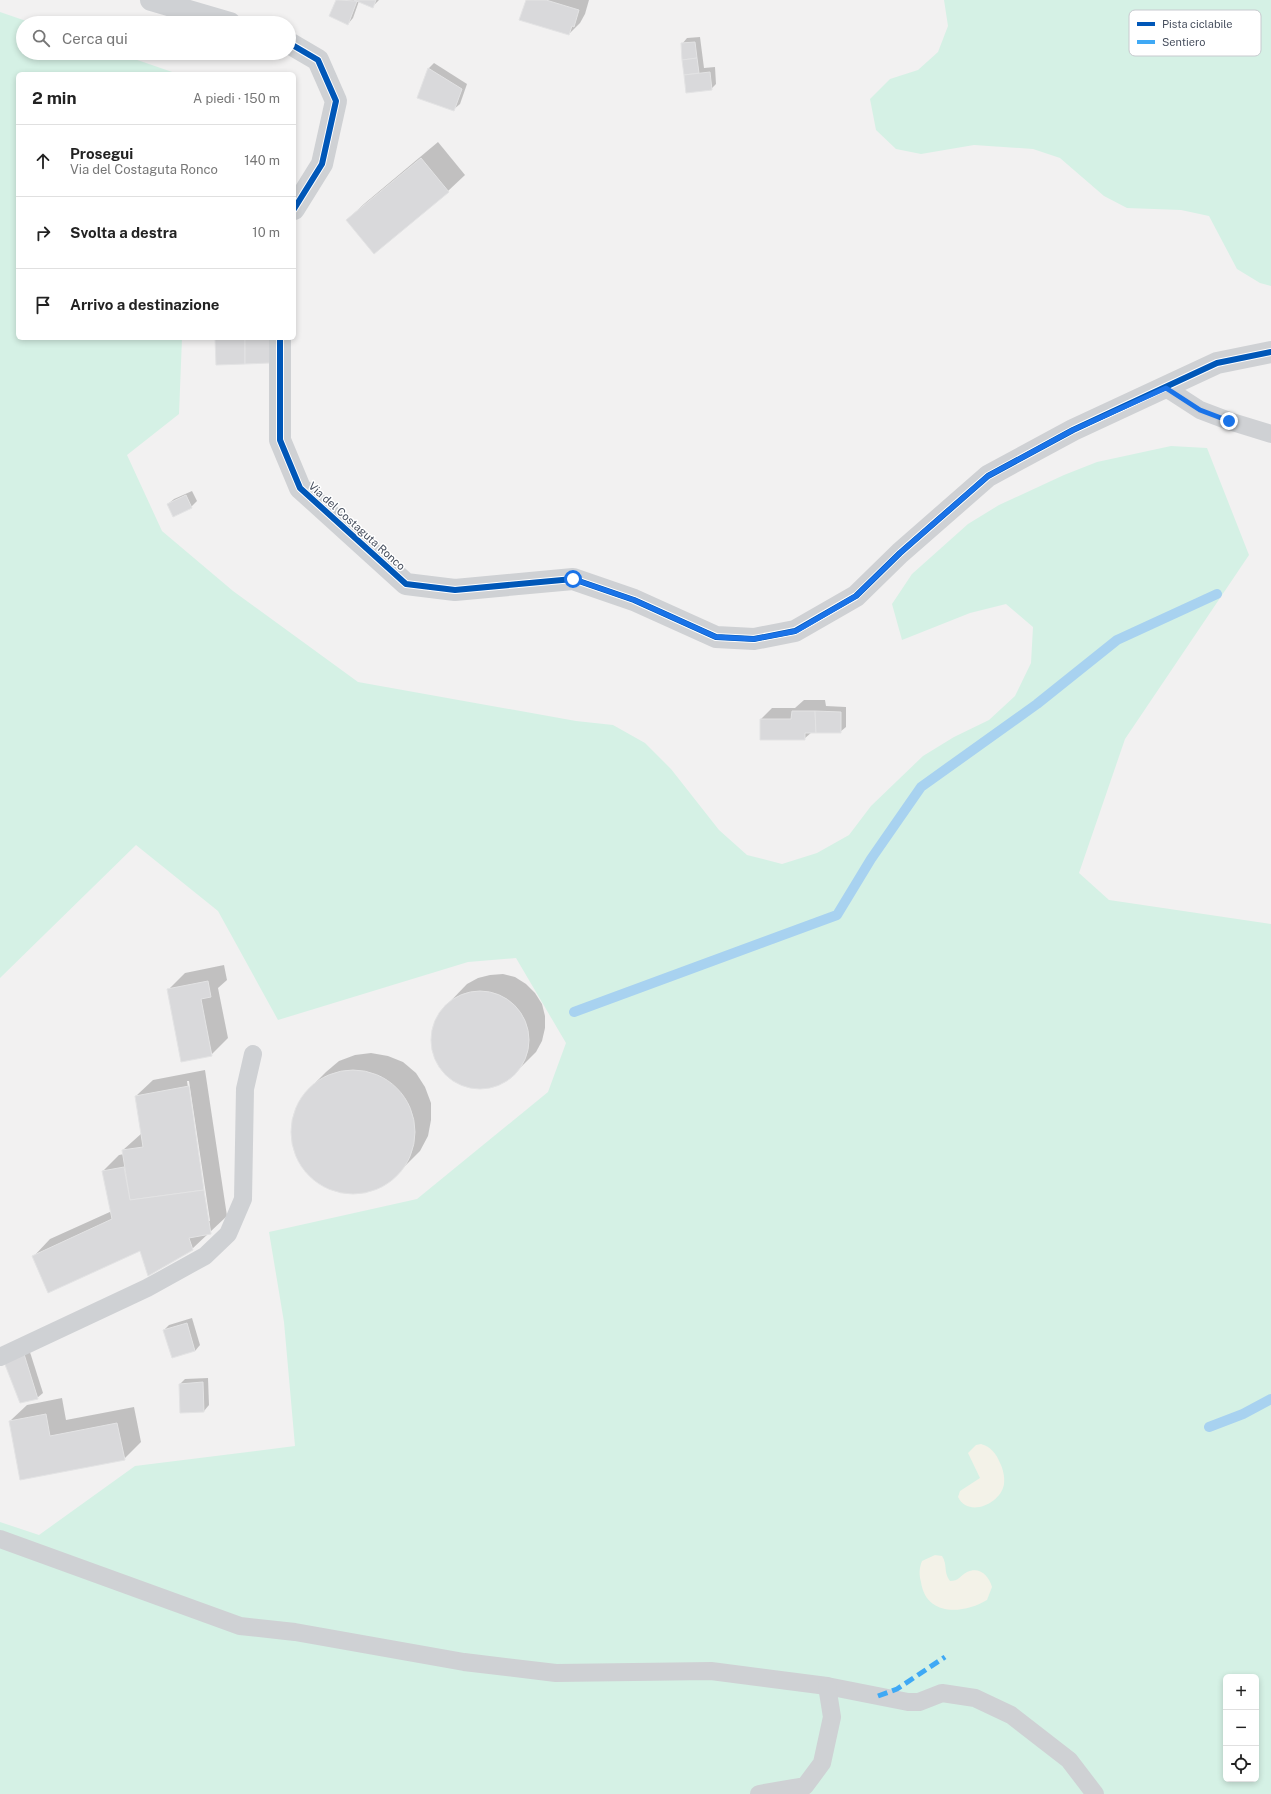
<!DOCTYPE html>
<html lang="it">
<head>
<meta charset="utf-8">
<style>
	body { margin:0; font-family:"Public Sans",sans-serif; background:#f2f2f2; color:#222 }
	.controls { position:absolute; right:12px; bottom:12px; display:grid; overflow:hidden; border-radius:6px; box-shadow:0 2px 6px #0003 }
	.controls button { width:36px; height:36px; display:grid; place-items:center; padding:0; border:0; border-bottom:1px solid #e0e0e0; background:#fff; color:#222; font:20px sans-serif }
	.stop { position:absolute; width:12px; height:12px; margin:-9px; border:3px solid #1a73e8; border-radius:50%; background:#fff }
	.stop.end { background:#1a73e8; border-color:#fff; box-shadow:0 1px 4px #0008 }
	.list { margin:0; padding:0; list-style:none }
	h2 { display:flex; justify-content:space-between; align-items:center; height:52px; margin:0; padding:0 16px; font-size:17px }
	h2 small { font-size:13px; font-weight:400; color:#767676 }
	.list li { display:grid; grid-template-columns:26px 1fr auto; gap:12px; align-items:center; box-sizing:border-box; height:72px; padding:0 16px; border-top:1px solid #e0e0e0 }
	.list b { display:block; font-size:15px; white-space:nowrap }
	.list p { margin:0; font-size:13px; white-space:nowrap; color:#767676 }
	.list em { font-size:13px; font-style:normal; color:#767676 }
	.icon { flex:none; width:22px; height:22px; fill:none; stroke:currentColor; stroke-width:2; stroke-linecap:round; stroke-linejoin:round }
	.map { position:relative; flex:none; width:1271px; height:1794px; overflow:hidden }
	.search { position:absolute; background:#fff; box-shadow:0 2px 6px #0003; left:16px; top:16px; width:280px; height:44px; display:flex; align-items:center; gap:10px; box-sizing:border-box; padding:0 14px; border-radius:22px; color:#767676; font-size:15px }
	.panel { position:absolute; background:#fff; box-shadow:0 2px 6px #0003; left:16px; top:72px; width:280px; height:268px; border-radius:6px }
	.map>svg:first-child { display:block }
</style>
</head>
<body>
<div class="map">
<svg width="1271" height="1794" viewBox="0 0 1271 1794">
	<rect width="100%" height="100%" fill="#f2f1f1"/>
	<!-- green -->
	<g fill="#d5f1e5" fill-rule="evenodd">
		<path d="M944,0H1271V286L1260,283L1237,269L1209,216L1181,210L1127,208L1104,196L1060,158L1033,149L974,145L921,154L896,149L876,130L870,99L890,79L918,70L938,52L948,26Z"/>
		<path d="M0,12L32,23H23V53H117L178,74H18V338H182L179,414L127,455L162,531L233,591L358,682L576,721L613,725L645,743L671,769L719,830L747,855L782,864L817,853L849,835L871,806L923,756L954,737L989,720L1015,696L1031,663L1033,627L1006,604L970,613L902,640L892,604L912,574L968,524L999,505L1064,475L1097,462L1171,446L1207,448L1249,555L1125,739L1079,873L1109,900L1271,924V1794H0V1522L39,1535L135,1466L295,1446L284,1322L269,1232L417,1199L548,1092L566,1043L516,958L468,962L278,1020L218,911L136,845L0,978ZM1226,1677H1256V1779H1226Z"/>
	</g>
	<!-- sand -->
	<g fill="#f3f2e8">
		<path d="M981,1444C991,1447 996,1453 1000,1463C1003,1469 1005,1477 1004,1484C1001,1504 968,1518 958,1497L960,1491L980,1478L968,1453L976,1445Z"/>
		<path d="M935,1555L942,1556C948,1565 943,1572 950,1581C959,1581 960,1576 967,1572C980,1566 989,1576 992,1587L987,1600C964,1614 926,1617 921,1582C919,1574 919,1569 922,1561Z"/>
	</g>
	<!-- shadow -->
	<g fill="#0003" fill-rule="evenodd">
		<path d="M337,0H379L372,7L359,1L353,18L348,24L330,16Z"/>
		<path d="M527,0H589L585,14L580,23L569,34Z"/>
		<path d="M700,37L704,68L715,67L716,84L711,89L687,91L682,44L687,38Z"/>
		<path d="M434,63L467,84L460,104L454,109L418,97L429,68Z"/>
		<path d="M438,142L465,175L448,191L374,253L347,220L364,204Z"/>
		<path d="M192,491L197,501L191,507L173,515L168,504L174,499Z"/>
		<path d="M804,700H825L826,706L846,707V727L840,732H812L804,739L761,719L772,708H795Z"/>
		<path d="M224,965L227,980L218,988L228,1038L211,1055L168,990L185,973Z"/>
		<path d="M503,974L515,977L526,984L535,993L542,1004L545,1016V1028L542,1041L536,1052L510,1078L499,1084L487,1088H474L462,1085L451,1078L442,1070L435,1059L432,1047V1034L435,1021L441,1011L467,984L478,978L490,975Z"/>
		<path d="M371,1053L388,1056L403,1062L416,1073L425,1087L431,1103V1120L428,1136L420,1151L391,1180L377,1188L361,1193H344L328,1188L314,1179L303,1166L295,1151L292,1135L293,1118L299,1102L309,1089L326,1072L339,1061L355,1055Z"/>
		<path d="M205,1070L227,1216L192,1249H141L34,1256L50,1239L112,1211L103,1171L119,1155L124,1154L123,1150L142,1133L136,1096L153,1080ZM187,1081H189L210,1221H208Z"/>
		<path d="M192,1318L200,1345L195,1351L164,1330L169,1325Z"/>
		<path d="M29,1349L43,1393L37,1398L6,1363Z"/>
		<path d="M208,1378L209,1405L204,1411L181,1412L180,1384L185,1379Z"/>
		<path d="M62,1398L66,1420L134,1407L141,1442L124,1459L21,1479L10,1421L27,1405Z"/>
	</g>
	<g fill="none" stroke-linecap="round" stroke-linejoin="round">
		<!-- stream -->
		<g stroke="#a8d2f0" stroke-width="10">
			<path d="M574,1012L837,915L871,859L921,787L1037,704L1117,640L1217,594"/>
			<path d="M1209,1427L1243,1414L1271,1399"/>
		</g>
	</g>
	<!-- building -->
	<g fill="#d9d9db" stroke="#e3e3e4">
		<path d="M336,0L357,1L348,25L329,16Z"/>
		<path d="M354,0H376L373,8Z"/>
		<path d="M526,0H546L579,10L574,27L572,26L569,35L519,20Z"/>
		<path d="M695,42L697,58L682,60L681,43Z"/>
		<path d="M697,58L699,73L684,75L682,60Z"/>
		<path d="M428,68L462,89L454,111L417,98Z"/>
		<path d="M710,72L712,90L686,93L684,75Z"/>
		<path d="M421,158L449,192L374,254L346,220Z"/>
		<path d="M215,338H245V364L216,365Z"/>
		<path d="M245,338H270V363L245,364Z"/>
		<path d="M186,495L192,508L173,517L167,504Z"/>
		<path d="M792,711H815L816,733H805V740H760V719H791Z"/>
		<path d="M815,711L841,712V733H816Z"/>
		<path d="M208,981L211,997L201,999L212,1056L181,1062L167,989Z"/>
		<circle cx="480" cy="1040" r="49"/>
		<circle cx="353" cy="1132" r="62"/>
		<path d="M189,1086L204,1190L130,1200L122,1150L143,1147L135,1096Z"/>
		<path d="M124,1167L130,1200L204,1190L211,1234L189,1238L193,1250L148,1276L140,1251L48,1293L32,1256L112,1219L102,1171Z"/>
		<path d="M187,1323L195,1351L172,1358L163,1330Z"/>
		<path d="M24,1354L38,1399L20,1403L4,1362Z"/>
		<path d="M203,1382L204,1412L180,1413L179,1384Z"/>
		<path d="M46,1414L50,1436L117,1423L125,1460L20,1480L9,1421Z"/>
	</g>
	<g fill="none" stroke-linecap="round" stroke-linejoin="round">
		<!-- service -->
		<g stroke="#cfd1d4" stroke-width="18">
			<path d="M1166,388L1200,410L1229,421L1271,434"/>
			<path d="M0,1357L147,1288L205,1256L228,1234L243,1199L245,1089L253,1054"/>
			<path d="M0,1539L240,1626L295,1632L464,1662L556,1673L711,1671L827,1686L908,1702H919L942,1693L975,1698L1011,1715L1069,1760L1095,1794"/>
			<path d="M759,1794L805,1786L822,1763L832,1717L827,1686"/>
		</g>
		<!-- minor -->
		<g stroke="#cfd1d4" stroke-width="22">
			<path d="M151,0L230,23"/>
			<path d="M289,43L318,60L336,101L322,164L294,209"/>
			<path d="M280,338V440L300,488L406,584L455,590L573,579L634,600L716,637L754,639L795,631L856,596L900,553L988,476L1073,430L1217,363L1271,352"/>
		</g>
		<!-- quiet -->
		<path stroke="#3fa9f5" stroke-width="5" stroke-dasharray="10 5" stroke-linecap="butt" d="M878,1696L897,1689L945,1657"/>
		<defs>
			<g id="cycleway">
				<path d="M289,43L318,60L336,101L322,164L294,209"/>
				<path d="M280,338V440L300,488L406,584L455,590L573,579L634,600L716,637L754,639L795,631L856,596L900,553L988,476L1073,430L1217,363L1271,352"/>
			</g>
		</defs>
		<!-- cycleway casing -->
		<use href="#cycleway" stroke="#fff" stroke-width="8"/>
		<!-- cycleway -->
		<use href="#cycleway" stroke="#0057b8" stroke-width="6"/>
	</g>
	<g fill="none" stroke-linecap="round" stroke-linejoin="round">
		<!-- route -->
		<path stroke="#1a73e8" stroke-width="5" d="M573,579L634,600L716,637L754,639L796,631L856,596L900,553L988,476L1073,430L1166,388L1200,410L1229,421"/>
	</g>
	<g text-anchor="middle" dominant-baseline="central" stroke-width="3" stroke-linejoin="round" paint-order="stroke">
		<!-- street labels -->
		<g font-size="11" fill="#474f5e" stroke="#fff">
			<text transform="translate(357 526) rotate(42)">Via del Costaguta Ronco</text>
		</g>
	</g>
	<!-- legend -->
	<rect x="1129" y="10" width="132" height="46" rx="6" fill="#fff" stroke="#c8cacf" stroke-width="1"/>
	<rect x="1137" y="22" width="18" height="4" fill="#0057b8"/>
	<rect x="1137" y="40" width="18" height="4" fill="#3fa9f5"/>
	<g font-size="11" fill="#474f5e">
		<text x="1162" y="28">Pista ciclabile</text>
		<text x="1162" y="46">Sentiero</text>
	</g>
</svg>
<div class="controls">
<button>+</button>
<button>−</button>
<button><svg class="icon" aria-label="locate" viewBox="0 0 24 24"><circle cx="12" cy="12" r="6"/><path d="M12 2v4M12 18v4M2 12h4M18 12h4"/></svg></button>
</div>
<div class="stop" style="left:573px;top:579px"></div>
<div class="stop end" style="left:1229px;top:421px"></div>
<div class="search"><svg class="icon" aria-label="search" viewBox="0 0 24 24"><circle cx="10" cy="10" r="6"/><path d="M15 15l6 6"/></svg>Cerca qui</div>
<section class="panel">
<h2>2 min<small>A piedi · 150 m</small></h2>
<ul class="list">
<li><svg class="icon" aria-label="ahead" viewBox="0 0 24 24"><path d="M12 20V5M6 11l6-6 6 6"/></svg><div><b>Prosegui</b><p>Via del Costaguta Ronco</p></div><em>140 m</em></li>
<li><svg class="icon" aria-label="right" viewBox="0 0 24 24"><path d="M7 20v-9h11M14 6l5 5-5 5"/></svg><div><b>Svolta a destra</b></div><em>10 m</em></li>
<li><svg class="icon" aria-label="arrive" viewBox="0 0 24 24"><path d="M6 21V4h12l-3 4 3 4H6"/></svg><div><b>Arrivo a destinazione</b></div></li>
</ul>
</section>
</div>
</body>
</html>
